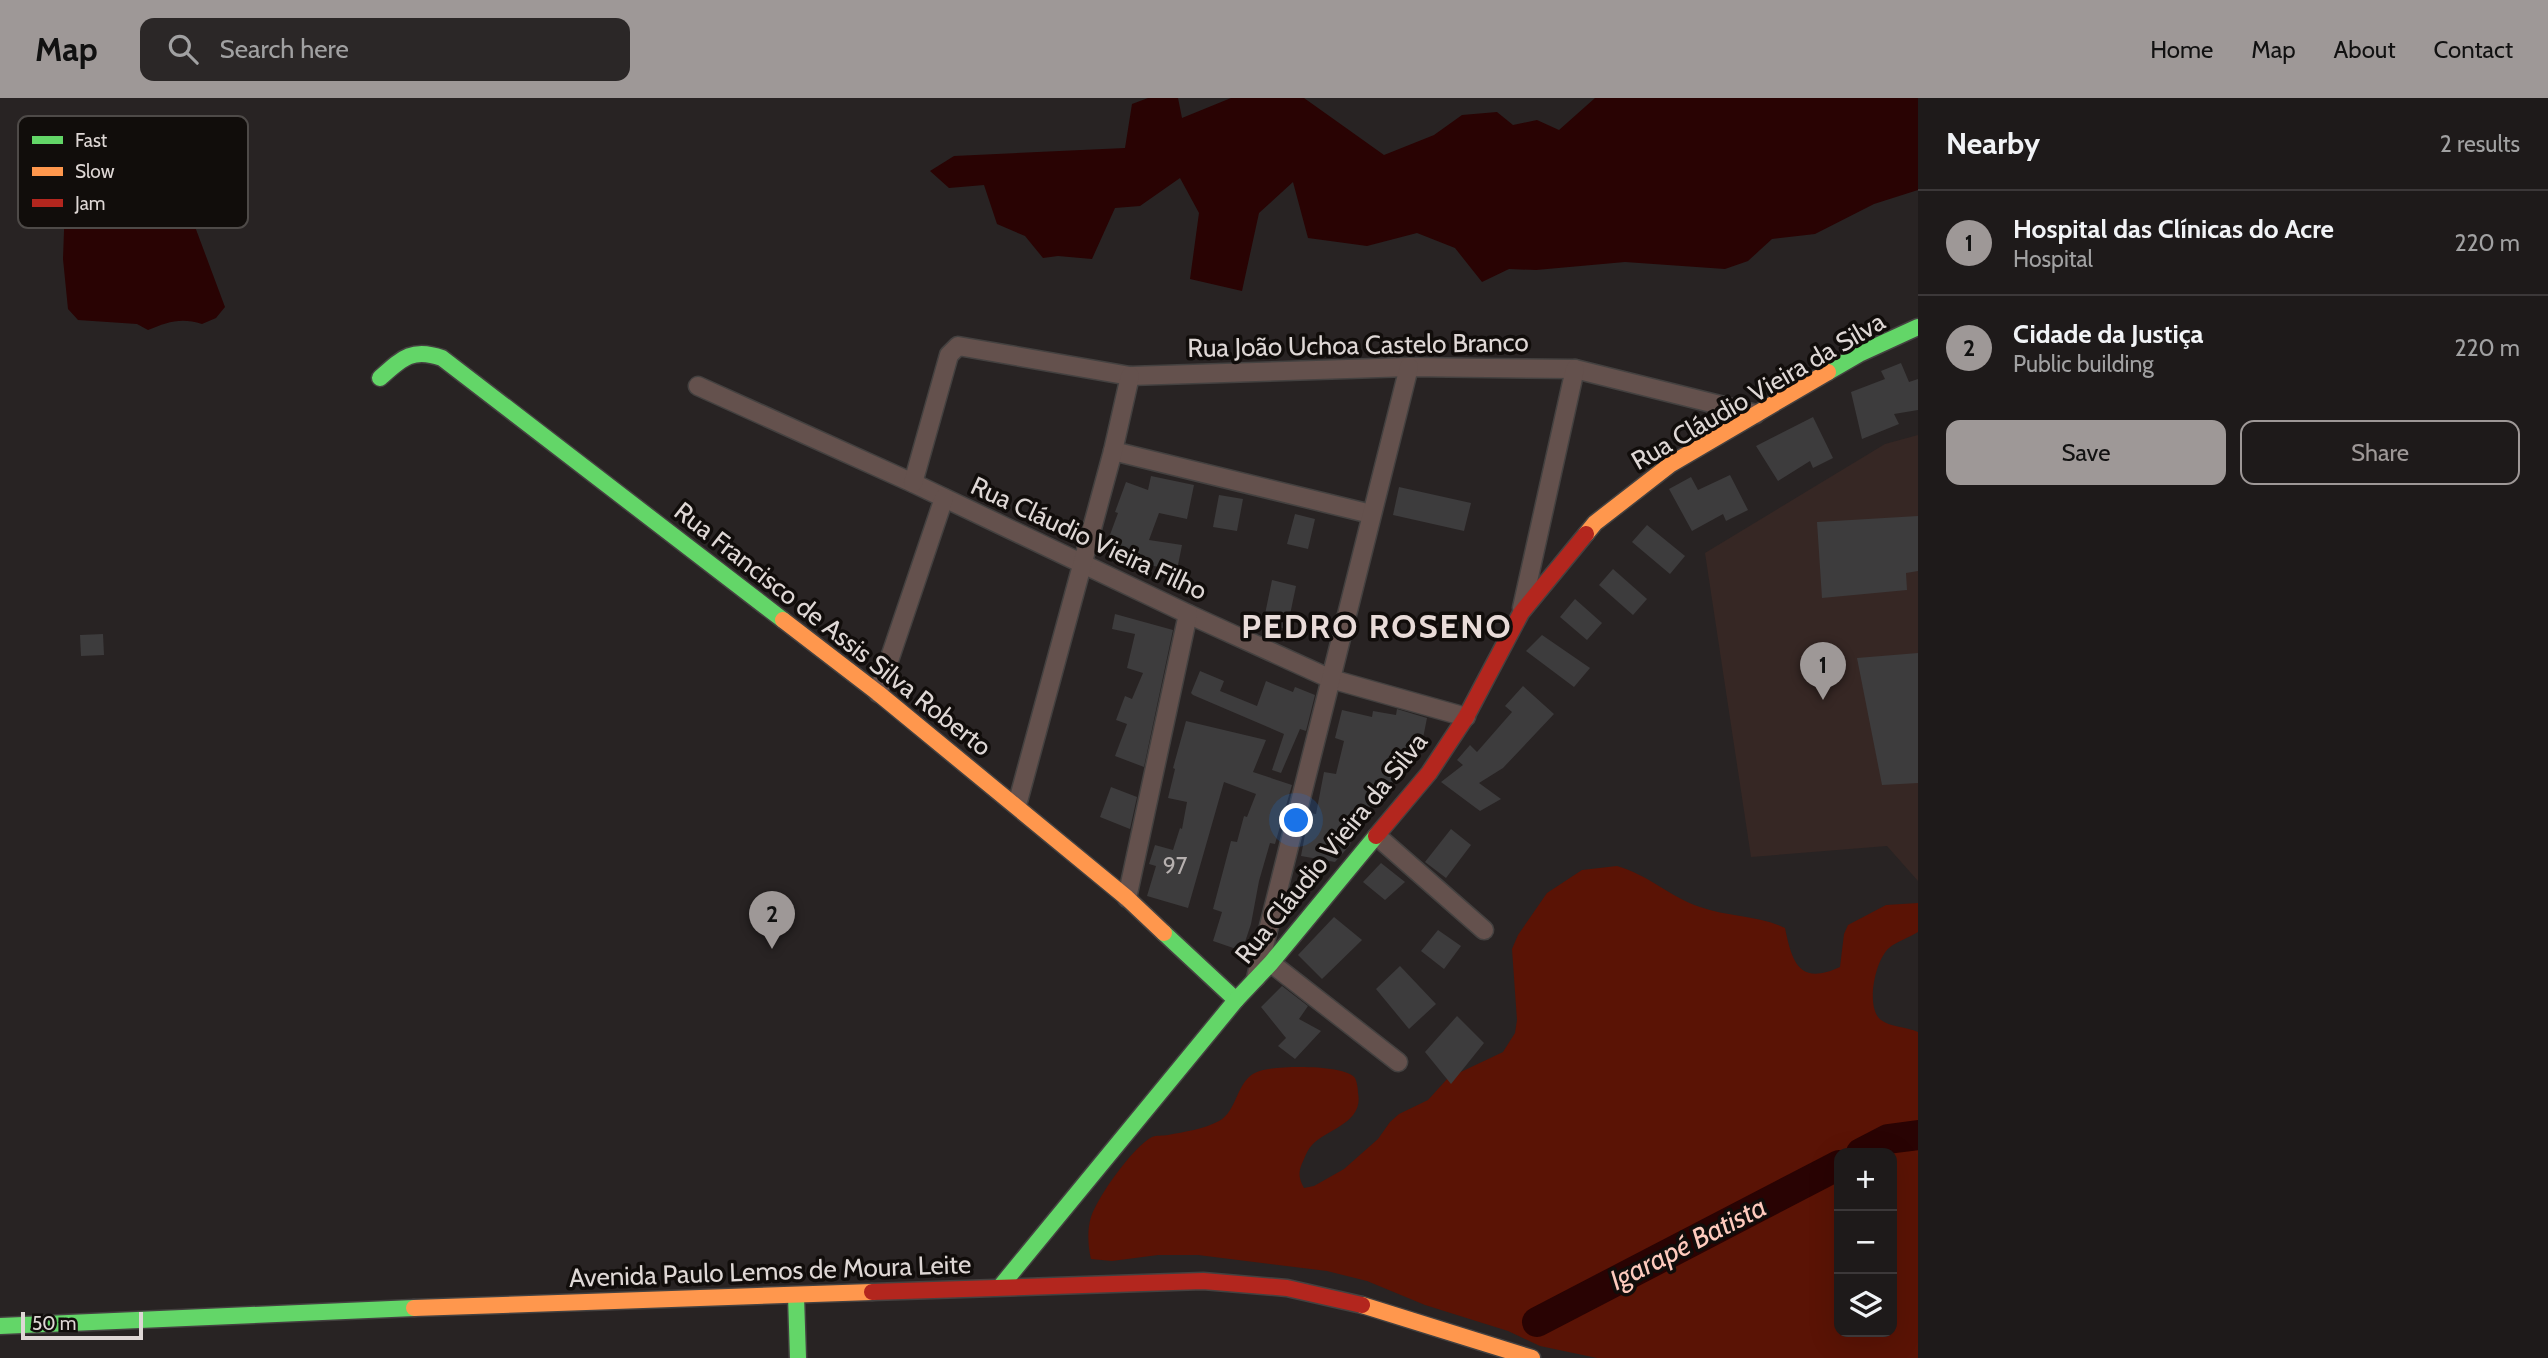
<!DOCTYPE html>
<html lang="en">
<head>
<meta charset="utf-8">
<style>
	body { margin:0; font-family:Cabin,sans-serif; background:#2b2727; color:#f1f3f6 }
	.controls { position:absolute; right:21px; bottom:21px; display:grid; overflow:hidden; border-radius:14px; box-shadow:0 7px 28px #0002 }
	.controls button { width:63px; height:63px; display:grid; place-items:center; padding:0; border:0; border-bottom:2px solid #3c3839; background:#1e1a1a; color:#f1f3f6; font:35px sans-serif }
	.scale { position:absolute; left:21px; bottom:18px; width:122px; box-sizing:border-box; padding-left:7px; border:4px solid #ded7d5; border-top:0; font-size:19px; line-height:24px; white-space:nowrap; color:#ded7d5; -webkit-text-stroke:5px #110d0b; paint-order:stroke }
	.you { position:absolute; left:1297px; top:723px; width:24px; height:24px; margin:-18px; border:5px solid #fff; border-radius:50%; background:#1a73e8; box-shadow:0 0 0 10px #1a73e833 }
	.badge { display:grid; place-items:center; width:46px; height:46px; border-radius:50%; background:#9e9897; color:#111; font-size:23px; font-weight:700 }
	.pin { position:absolute; translate:-50% -58px; filter:drop-shadow(0 2px 4px #0008) }
	.pin::after { content:''; position:absolute; top:37px; width:24px; height:21px; background:inherit; clip-path:polygon(0 0,100% 0,50% 100%) }
	.list { margin:0; padding:0; list-style:none }
	h2 { display:flex; justify-content:space-between; align-items:center; height:91px; margin:0; padding:0 28px; font-size:30px }
	h2 small { font-size:23px; font-weight:400; color:#a1a1a2 }
	.list li { display:grid; grid-template-columns:46px 1fr auto; gap:21px; align-items:center; box-sizing:border-box; height:105px; padding:0 28px; border-top:2px solid #3c3839 }
	.list b { display:block; font-size:26px; white-space:nowrap }
	.list p { margin:0; font-size:23px; white-space:nowrap; color:#a1a1a2 }
	.list em { font-size:23px; font-style:normal; color:#a1a1a2 }
	.actions { display:flex; gap:14px; padding:21px 28px }
	.actions a { flex:1; padding:16px 0; border:2px solid #9e9897; border-radius:14px; text-align:center; font-size:24px; color:#9e9897 }
	.actions .main { background:#9e9897; color:#111 }
	.icon { flex:none; width:38px; height:38px; fill:none; stroke:currentColor; stroke-width:2; stroke-linecap:round; stroke-linejoin:round }
	.map { position:relative; flex:none; width:1918px; height:1260px; overflow:hidden }
	header { display:flex; align-items:center; gap:42px; box-sizing:border-box; height:98px; padding:0 35px; background:#9e9897; color:#111 }
	header strong { font-size:33px }
	nav { display:flex; gap:38px; margin-inline-start:auto; font-size:24px }
	.search { width:490px; height:63px; background:#2b2727; display:flex; align-items:center; gap:18px; box-sizing:border-box; padding:0 24px; border-radius:14px; color:#a1a1a2; font-size:26px }
	main { display:flex }
	aside { flex:1; background:#1e1a1a }
	.map>svg:first-child { display:block }
</style>
</head>
<body>
<header>
<strong>Map</strong>
<div class="search"><svg class="icon" aria-label="search" viewBox="0 0 24 24"><circle cx="10" cy="10" r="6"/><path d="M15 15l6 6"/></svg>Search here</div>
<nav><a>Home</a><a>Map</a><a>About</a><a>Contact</a></nav>
</header>
<main>
<div class="map">
<svg width="1918" height="1260" viewBox="0 0 1918 1260">
	<rect width="100%" height="100%" fill="#282323"/>
	<!-- built -->
	<path fill="#362724" d="M1918,337V783L1887,748L1751,759L1705,455L1885,346Z"/>
	<!-- green -->
	<path fill="#5a1305" fill-rule="evenodd" d="M1617,768C1647,776 1670,799 1700,809C1728,819 1758,817 1785,830C1792,864 1799,888 1840,869L1844,836L1848,827L1886,807L1918,805V834C1909,840 1897,843 1889,850C1875,862 1865,910 1881,922C1890,929 1907,929 1918,934V1260H1597L1540,1248L1508,1233L1425,1207L1367,1183L1327,1173L1198,1157H1158L1112,1163L1091,1161C1088,1149 1087,1131 1091,1119C1098,1098 1133,1049 1152,1039C1156,1037 1163,1038 1168,1037C1184,1034 1204,1031 1219,1023C1238,1013 1236,982 1257,974C1272,967 1345,966 1355,980C1357,984 1358,991 1358,995C1364,1025 1327,1031 1312,1047C1308,1051 1306,1056 1304,1061C1298,1073 1298,1079 1304,1090L1314,1088L1344,1071L1378,1041L1390,1024L1399,1016L1428,1002L1448,980L1503,954L1515,935L1517,922L1512,851L1518,837L1547,795L1582,772ZM1839,1055H1892V1234H1839Z"/>
	<!-- water -->
	<g fill="#290303">
		<path d="M1148,0H1178L1182,20L1231,0H1304L1384,57L1434,37L1462,17L1497,14L1513,27L1537,22L1559,32L1595,0H1918V92L1874,106L1815,136L1772,141L1748,163L1725,171L1625,164L1536,172L1509,171L1482,184L1455,150L1417,135L1367,148L1308,140L1293,84L1259,115L1242,193L1190,181L1199,115L1180,80L1140,108L1115,110L1092,161L1058,158L1043,160L1025,138L997,126L984,87L949,90L930,73L954,58L1125,50L1132,6Z"/>
		<path d="M172,67L225,209L216,220L202,226C181,219 167,224 148,232L137,226L78,222L68,211L63,161L65,105Z"/>
	</g>
	<g fill="none" stroke-linecap="round" stroke-linejoin="round">
		<!-- river -->
		<g stroke="#290303" stroke-width="30">
			<path d="M1861,1055L1888,1041L1918,1037"/>
			<path d="M1537,1224L1839,1067"/>
		</g>
	</g>
	<!-- building -->
	<g fill="#3d3c3d">
		<path d="M1901,265L1909,284L1918,281V312L1894,316L1899,326L1862,341L1851,294L1885,281L1881,273Z"/>
		<path d="M1813,319L1833,360L1813,370L1810,363L1778,383L1756,348Z"/>
		<path d="M1730,377L1748,412L1726,423L1723,416L1692,433L1669,391L1691,379L1698,392Z"/>
		<path d="M1151,378L1194,387L1187,421L1159,415L1149,442L1182,447L1177,472L1136,465L1104,453L1118,415L1115,414L1126,384L1148,392Z"/>
		<path d="M1399,389L1471,405L1464,433L1393,417Z"/>
		<path d="M1219,397L1243,401L1237,433L1213,429Z"/>
		<path d="M1295,416L1315,421L1308,451L1287,446Z"/>
		<path d="M1918,418V473L1906,475L1907,492L1822,500L1817,424Z"/>
		<path d="M1647,427L1685,458L1670,476L1632,444Z"/>
		<path d="M1613,471L1647,501L1633,517L1599,487Z"/>
		<path d="M1272,482L1296,488L1287,531L1263,526Z"/>
		<path d="M1575,501L1602,525L1587,542L1560,519Z"/>
		<path d="M1115,516L1173,532L1144,669L1115,658L1127,626L1116,622L1125,598L1132,601L1143,575L1127,570L1135,536L1112,531Z"/>
		<path d="M103,536L104,557L81,558L80,537Z"/>
		<path d="M1542,537L1590,570L1574,589L1526,553Z"/>
		<path d="M1918,555V685L1882,687L1857,560Z"/>
		<path d="M1200,573L1224,583L1220,593L1257,608L1266,583L1293,594L1295,589L1315,597L1306,633L1300,631L1281,675L1272,672L1284,636L1193,597L1191,595Z"/>
		<path d="M1523,588L1554,616L1503,670L1479,685L1501,701L1480,713L1441,684L1463,667L1457,662L1470,647L1477,654L1512,614L1505,608Z"/>
		<path d="M1397,611L1427,620L1420,655L1402,651L1392,687L1375,682L1370,709L1358,706L1350,747L1335,764L1301,758L1309,715L1316,716L1324,674L1336,676L1344,643L1335,640L1342,612L1372,619L1373,613L1396,617Z"/>
		<path d="M1186,623L1266,642L1253,674L1292,687L1275,746L1270,745L1259,783L1251,826L1242,853L1213,843L1222,814L1213,811L1231,743L1237,744L1244,718L1247,719L1256,696L1224,684L1188,810L1147,798L1156,768L1149,766L1155,747L1173,752L1180,730L1182,731L1187,704L1168,700L1175,671L1173,670Z"/>
		<path d="M1111,689L1137,699L1130,731L1100,719Z"/>
		<path d="M1451,731L1471,747L1446,780L1425,764Z"/>
		<path d="M1381,765L1405,784L1385,802L1363,784Z"/>
		<path d="M1334,819L1362,842L1322,881L1298,857Z"/>
		<path d="M1438,832L1461,848L1444,871L1421,853Z"/>
		<path d="M1400,868L1436,906L1409,931L1376,891Z"/>
		<path d="M1282,888L1308,908L1299,921L1321,933L1295,961L1278,948L1286,940L1261,909Z"/>
		<path d="M1457,918L1484,945L1451,986L1425,954Z"/>
	</g>
	<g fill="none" stroke-linecap="round" stroke-linejoin="round">
		<defs>
			<g id="street">
				<path d="M698,288L913,385L1188,516L1331,581L1466,619"/>
				<path d="M1113,353L1371,416"/>
				<path d="M913,385L949,257L958,248L1130,278L1409,269L1575,271L1756,316"/>
				<path d="M1522,510L1575,271"/>
				<path d="M878,595L944,400"/>
				<path d="M1017,707L1113,353L1130,278"/>
				<path d="M1378,739L1484,832"/>
				<path d="M1127,800L1188,516"/>
				<path d="M1271,865L1398,964"/>
				<path d="M1256,880L1409,269"/>
			</g>
			<g id="fast">
				<path d="M1828,274L1859,256L1918,229"/>
				<path d="M380,280C401,261 412,249 442,260L783,522"/>
				<path d="M1164,835L1236,902"/>
				<path d="M1000,1189L1236,902L1271,865L1376,738"/>
				<path d="M796,1198L798,1260"/>
				<path d="M0,1228L414,1210"/>
			</g>
			<g id="slow">
				<path d="M1586,436L1595,425L1671,366L1828,274"/>
				<path d="M783,522L878,595L1127,800L1164,835"/>
				<path d="M1362,1207L1532,1260"/>
				<path d="M414,1210L872,1194"/>
			</g>
			<g id="jam">
				<path d="M1376,738L1429,675L1466,619L1521,515L1586,436"/>
				<path d="M872,1194L1203,1183L1287,1190L1362,1207"/>
			</g>
		</defs>
		<!-- street casing -->
		<use href="#street" stroke="#444140" stroke-width="21"/>
		<!-- fast casing -->
		<use href="#fast" stroke="#444140" stroke-width="19"/>
		<!-- slow casing -->
		<use href="#slow" stroke="#444140" stroke-width="19"/>
		<!-- jam casing -->
		<use href="#jam" stroke="#444140" stroke-width="19"/>
		<!-- street -->
		<use href="#street" stroke="#64514d" stroke-width="18"/>
		<!-- fast -->
		<use href="#fast" stroke="#63d668" stroke-width="16"/>
		<!-- slow -->
		<use href="#slow" stroke="#ff974d" stroke-width="16"/>
		<!-- jam -->
		<use href="#jam" stroke="#b3261e" stroke-width="16"/>
	</g>
	<g text-anchor="middle" dominant-baseline="central" stroke-width="7" stroke-linejoin="round" paint-order="stroke">
		<!-- number labels -->
		<g font-size="23" fill="#b6b0af">
			<text x="1175" y="768">97</text>
		</g>
		<!-- street labels -->
		<g font-size="26" fill="#ded7d5" stroke="#110d0b">
			<text transform="translate(1358 247) rotate(-1)">Rua João Uchoa Castelo Branco</text>
			<text transform="translate(1758 293) rotate(-30)">Rua Cláudio Vieira da Silva</text>
			<text transform="translate(1089 440) rotate(25)">Rua Cláudio Vieira Filho</text>
			<text transform="translate(833 531) rotate(38)">Rua Francisco de Assis Silva Roberto</text>
			<text transform="translate(1331 750) rotate(-51)">Rua Cláudio Vieira da Silva</text>
			<text transform="translate(770 1173) rotate(-2)">Avenida Paulo Lemos de Moura Leite</text>
		</g>
		<!-- water labels -->
		<g font-size="28" font-style="italic" fill="#fecabd" stroke="#110d0b">
			<text transform="translate(1688 1145) rotate(-27)">Igarapé Batista</text>
		</g>
		<!-- district labels -->
		<g font-size="33" font-weight="bold" letter-spacing="2" fill="#e8dbd8" stroke="#110d0b">
			<text x="1377" y="528">PEDRO ROSENO</text>
		</g>
	</g>
	<!-- legend -->
	<rect x="18" y="18" width="230" height="112" rx="10" fill="#110d0b" stroke="#4e4a48" stroke-width="2"/>
	<rect x="32" y="38" width="31" height="8" fill="#63d668"/>
	<rect x="32" y="69" width="31" height="9" fill="#ff974d"/>
	<rect x="32" y="101" width="31" height="8" fill="#b3261e"/>
	<g font-size="19" fill="#ded7d5">
		<text x="75" y="49">Fast</text>
		<text x="75" y="80">Slow</text>
		<text x="75" y="112">Jam</text>
	</g>
</svg>
<div class="controls">
<button>+</button>
<button>−</button>
<button><svg class="icon" aria-label="layers" viewBox="0 0 24 24"><path d="M12 4l9 5-9 5-9-5zM3 14l9 5 9-5"/></svg></button>
</div>
<div class="scale">50 m</div>
<div class="you"></div>
<div class="pin badge" style="left:1823px;top:602px">1</div>
<div class="pin badge" style="left:772px;top:851px">2</div>
</div>
<aside>
<h2>Nearby<small>2 results</small></h2>
<ul class="list">
<li><span class="badge">1</span><div><b>Hospital das Clínicas do Acre</b><p>Hospital</p></div><em>220 m</em></li>
<li><span class="badge">2</span><div><b>Cidade da Justiça</b><p>Public building</p></div><em>220 m</em></li>
</ul>
<div class="actions"><a class="main">Save</a><a>Share</a></div>
</aside>
</main>
</body>
</html>
